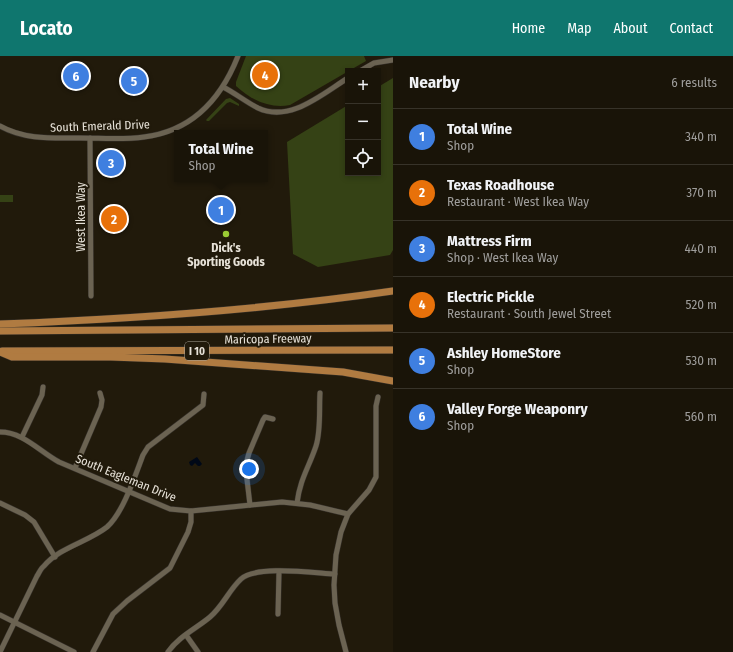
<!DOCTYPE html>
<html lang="en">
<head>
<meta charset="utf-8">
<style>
	body { margin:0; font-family:"Fira Sans Condensed",sans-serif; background:#262116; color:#f1f3f6 }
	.controls { position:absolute; right:12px; top:12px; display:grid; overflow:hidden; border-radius:0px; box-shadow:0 2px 6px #0003 }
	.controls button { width:36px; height:36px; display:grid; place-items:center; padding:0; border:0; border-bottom:1px solid #373329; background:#191408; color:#f1f3f6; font:20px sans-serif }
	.you { position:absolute; left:249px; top:413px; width:14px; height:14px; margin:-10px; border:3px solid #fff; border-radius:50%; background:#1a73e8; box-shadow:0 0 0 6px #1a73e833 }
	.badge { display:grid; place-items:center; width:26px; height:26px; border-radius:50%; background:#0f766e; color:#fff; font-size:13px; font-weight:700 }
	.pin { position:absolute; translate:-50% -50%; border:2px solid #fff; box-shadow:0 1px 4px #0006 }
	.popup { position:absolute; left:174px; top:74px; width:94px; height:52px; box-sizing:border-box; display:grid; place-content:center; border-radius:0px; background:#191408; filter:drop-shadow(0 1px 3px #0005); font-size:13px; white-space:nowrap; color:#9f9e9c }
	.popup b { font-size:15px; color:#f1f3f6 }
	.popup::after { content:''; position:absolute; left:50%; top:100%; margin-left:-8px; border:8px solid transparent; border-top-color:#191408 }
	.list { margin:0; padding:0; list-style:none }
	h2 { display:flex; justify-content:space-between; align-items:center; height:52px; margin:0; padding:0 16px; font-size:17px }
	h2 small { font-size:13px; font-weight:400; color:#9f9e9c }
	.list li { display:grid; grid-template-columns:26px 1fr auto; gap:12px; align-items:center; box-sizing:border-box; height:56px; padding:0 16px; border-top:1px solid #373329 }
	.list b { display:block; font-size:15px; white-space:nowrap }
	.list p { margin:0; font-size:13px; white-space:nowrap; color:#9f9e9c }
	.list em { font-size:13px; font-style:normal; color:#9f9e9c }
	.icon { flex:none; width:22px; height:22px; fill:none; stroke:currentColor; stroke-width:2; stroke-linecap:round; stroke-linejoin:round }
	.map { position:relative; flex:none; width:393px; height:596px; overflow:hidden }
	header { display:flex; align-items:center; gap:24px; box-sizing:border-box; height:56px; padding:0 20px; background:#0f766e; color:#fff }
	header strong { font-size:19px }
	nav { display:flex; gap:22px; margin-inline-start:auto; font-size:14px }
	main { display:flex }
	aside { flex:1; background:#191408 }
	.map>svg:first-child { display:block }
</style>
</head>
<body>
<header>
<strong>Locato</strong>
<nav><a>Home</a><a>Map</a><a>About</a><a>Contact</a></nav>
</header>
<main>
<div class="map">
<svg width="393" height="596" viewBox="0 0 393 596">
	<rect width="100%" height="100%" fill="#211a0b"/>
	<!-- green -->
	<g fill="#354215">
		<path d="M246,0H364L366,5L290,49C270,53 251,44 236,30V26Z"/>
		<path d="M393,22V194L390,199L318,211L293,198L287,86L348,49V117H378V31Z"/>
		<path d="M230,42L239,48V50L230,46L227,47L209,65H207L206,64L226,43Z"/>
		<rect x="0" y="139" width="13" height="7"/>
	</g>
	<!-- water -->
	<path fill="#000817" d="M197,401L202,408L200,410H198L195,407L192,410L190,409L189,406Z"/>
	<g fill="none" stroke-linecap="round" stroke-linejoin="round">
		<defs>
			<g id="minor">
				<path d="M360,15L374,7L393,4"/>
				<path d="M223,31C235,37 246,46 258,52C290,67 322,38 348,22"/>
				<path d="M0,70C25,84 52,82 80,82C101,82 123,84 144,81C192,75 221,43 238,0"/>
				<path d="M90,82L91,240"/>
				<path d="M0,376C23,376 39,395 59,406L170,453L191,455L282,446L310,449L348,458"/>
				<path d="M22,381L42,339L43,331"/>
				<path d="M75,412L101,351L102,344L100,337"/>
				<path d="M0,447L25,459L34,466L55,501"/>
				<path d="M297,447C300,423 309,411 316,390C321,374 319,354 320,337"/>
				<path d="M250,449L246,415V408L249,397L263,364L265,361L273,363"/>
				<path d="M278,558L279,516"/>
				<path d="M0,559L74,596"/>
				<path d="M186,579L198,596"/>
				<path d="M0,596L37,520C39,517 41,512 44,510C60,491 88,486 107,471C123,457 135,420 143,399L148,391L203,349L204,338"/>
				<path d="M93,596L113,558L127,545L170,512L188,476L191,466V455"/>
				<path d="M168,596C178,581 197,572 210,561C223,550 229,534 241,523C256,509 314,517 335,518"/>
				<path d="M346,596L339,569L335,547L334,529L336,499L341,476L348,458L369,434L376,421V350L378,341"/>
			</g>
			<g id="highway">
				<path d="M0,268C132,263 263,254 393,235"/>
				<path d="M0,275L393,272"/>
				<path d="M2,295L393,294"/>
				<path d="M0,296L12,301H111L165,303L343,316L393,325"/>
			</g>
		</defs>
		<!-- minor casing -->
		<use href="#minor" stroke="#36312b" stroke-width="6"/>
		<!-- highway casing -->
		<use href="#highway" stroke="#36312b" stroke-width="8"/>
		<!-- minor -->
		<use href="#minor" stroke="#6b6352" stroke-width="5"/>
		<!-- highway -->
		<use href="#highway" stroke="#b07b41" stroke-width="7"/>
	</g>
	<!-- markers -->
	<circle fill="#9acb34" stroke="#211a0b" stroke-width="1.5" cx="226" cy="178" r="4"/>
	<g text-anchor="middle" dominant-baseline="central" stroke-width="4" stroke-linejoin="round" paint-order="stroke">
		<!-- shield labels -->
		<rect fill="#211a0b" stroke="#aca69a" stroke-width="1" x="185" y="286" width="24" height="18" rx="3"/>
		<g font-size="11" font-weight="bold" fill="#e7e2d8">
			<text x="197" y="295">I 10</text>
		</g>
		<!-- street labels -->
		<g font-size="12" fill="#e7e2d8" stroke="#211a0b">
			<text transform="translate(100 70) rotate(-2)">South Emerald Drive</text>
			<text transform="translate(81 161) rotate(-90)">West Ikea Way</text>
			<text transform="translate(268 283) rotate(-1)">Maricopa Freeway</text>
			<text transform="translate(126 422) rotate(22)">South Eagleman Drive</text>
		</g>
		<!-- poi labels -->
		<g font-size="12" font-weight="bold" fill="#e7e2d8" stroke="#211a0b">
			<text x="226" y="192">Dick's<tspan x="226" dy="14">Sporting Goods</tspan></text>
		</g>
	</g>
</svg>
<div class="controls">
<button>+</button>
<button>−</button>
<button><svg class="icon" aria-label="locate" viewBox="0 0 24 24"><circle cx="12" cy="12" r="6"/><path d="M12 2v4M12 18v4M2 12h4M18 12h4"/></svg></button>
</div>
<div class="you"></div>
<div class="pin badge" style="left:221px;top:154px;background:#3f7fe0">1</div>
<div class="popup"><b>Total Wine</b>Shop</div>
<div class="pin badge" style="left:114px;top:163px;background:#e8710a">2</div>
<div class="pin badge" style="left:111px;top:107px;background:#3f7fe0">3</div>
<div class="pin badge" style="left:265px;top:19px;background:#e8710a">4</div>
<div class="pin badge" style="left:134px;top:25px;background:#3f7fe0">5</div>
<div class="pin badge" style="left:76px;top:20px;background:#3f7fe0">6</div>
</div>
<aside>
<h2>Nearby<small>6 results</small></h2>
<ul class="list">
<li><span class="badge" style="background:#3f7fe0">1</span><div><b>Total Wine</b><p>Shop</p></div><em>340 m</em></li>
<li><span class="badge" style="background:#e8710a">2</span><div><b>Texas Roadhouse</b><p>Restaurant · West Ikea Way</p></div><em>370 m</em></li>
<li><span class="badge" style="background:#3f7fe0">3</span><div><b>Mattress Firm</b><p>Shop · West Ikea Way</p></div><em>440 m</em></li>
<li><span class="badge" style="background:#e8710a">4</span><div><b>Electric Pickle</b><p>Restaurant · South Jewel Street</p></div><em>520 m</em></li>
<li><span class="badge" style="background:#3f7fe0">5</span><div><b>Ashley HomeStore</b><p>Shop</p></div><em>530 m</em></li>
<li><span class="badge" style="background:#3f7fe0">6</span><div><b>Valley Forge Weaponry</b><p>Shop</p></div><em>560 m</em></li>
</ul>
</aside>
</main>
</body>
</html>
